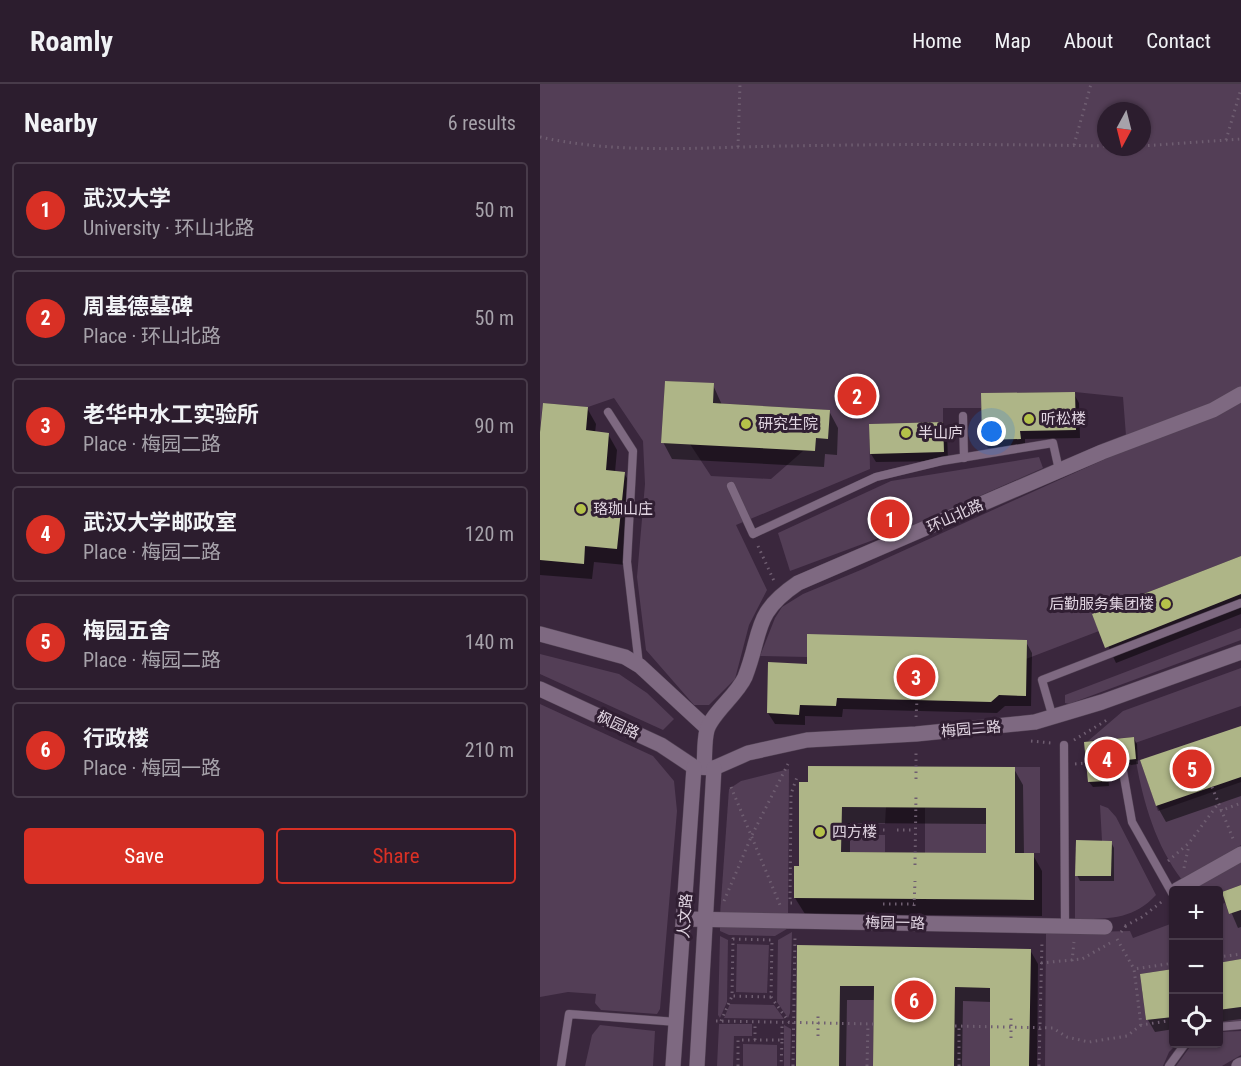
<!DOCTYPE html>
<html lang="en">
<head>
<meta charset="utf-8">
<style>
	body { margin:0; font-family:"Roboto Condensed","Noto Sans SC",sans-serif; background:#382a3a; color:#f1f3f6 }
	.controls { position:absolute; right:18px; bottom:18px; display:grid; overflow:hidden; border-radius:6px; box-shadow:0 2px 4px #0004 }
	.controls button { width:54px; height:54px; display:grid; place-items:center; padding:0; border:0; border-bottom:2px solid #483b4a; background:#2c1d2e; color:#f1f3f6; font:30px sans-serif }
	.compass { position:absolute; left:557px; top:18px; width:54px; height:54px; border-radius:50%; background:#2c1d2e; box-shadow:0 2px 4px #0004; rotate:187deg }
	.you { position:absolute; left:452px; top:348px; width:21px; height:21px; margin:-15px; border:4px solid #fff; border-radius:50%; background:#1a73e8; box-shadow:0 0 0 9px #1a73e833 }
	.badge { display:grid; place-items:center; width:39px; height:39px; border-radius:50%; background:#d93025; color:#fff; font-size:20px; font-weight:700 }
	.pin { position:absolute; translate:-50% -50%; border:3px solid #fff; box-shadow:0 2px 6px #0006 }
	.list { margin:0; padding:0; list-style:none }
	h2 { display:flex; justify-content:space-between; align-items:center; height:78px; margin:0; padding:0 24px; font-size:26px }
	h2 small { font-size:20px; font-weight:400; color:#a6a2aa }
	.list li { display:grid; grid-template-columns:39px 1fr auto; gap:18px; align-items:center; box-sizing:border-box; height:96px; margin:0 12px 12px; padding:0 12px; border:2px solid #483b4a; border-radius:6px }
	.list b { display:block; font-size:22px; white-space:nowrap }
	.list p { margin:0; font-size:20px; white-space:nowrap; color:#a6a2aa }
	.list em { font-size:20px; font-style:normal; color:#a6a2aa }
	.actions { display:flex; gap:12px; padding:18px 24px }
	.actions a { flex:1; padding:14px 0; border:2px solid #d93025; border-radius:6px; text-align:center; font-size:21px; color:#d93025 }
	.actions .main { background:#d93025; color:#fff }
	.icon { flex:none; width:33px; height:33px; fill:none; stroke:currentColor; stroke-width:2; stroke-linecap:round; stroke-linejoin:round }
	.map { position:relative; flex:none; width:701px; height:982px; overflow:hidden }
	header { display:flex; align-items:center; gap:36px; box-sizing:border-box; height:84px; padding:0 30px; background:#2c1d2e; border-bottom:2px solid #483b4a }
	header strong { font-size:28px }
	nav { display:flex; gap:33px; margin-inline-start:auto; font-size:21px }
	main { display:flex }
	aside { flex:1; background:#2c1d2e }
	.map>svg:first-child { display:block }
</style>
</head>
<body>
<header>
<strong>Roamly</strong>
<nav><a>Home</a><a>Map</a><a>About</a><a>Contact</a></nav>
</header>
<main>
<aside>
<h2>Nearby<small>6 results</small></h2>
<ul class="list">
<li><span class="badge">1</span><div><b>武汉大学</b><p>University · 环山北路</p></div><em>50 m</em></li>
<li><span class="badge">2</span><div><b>周基德墓碑</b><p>Place · 环山北路</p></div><em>50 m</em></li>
<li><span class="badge">3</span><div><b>老华中水工实验所</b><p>Place · 梅园二路</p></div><em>90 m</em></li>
<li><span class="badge">4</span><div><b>武汉大学邮政室</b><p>Place · 梅园二路</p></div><em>120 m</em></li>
<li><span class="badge">5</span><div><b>梅园五舍</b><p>Place · 梅园二路</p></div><em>140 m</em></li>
<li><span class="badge">6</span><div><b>行政楼</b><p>Place · 梅园一路</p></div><em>210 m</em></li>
</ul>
<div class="actions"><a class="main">Save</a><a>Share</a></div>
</aside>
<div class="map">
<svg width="701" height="982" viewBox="0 0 701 982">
	<rect width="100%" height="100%" fill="#3a273d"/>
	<!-- green -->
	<g fill="#533e56" fill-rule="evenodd">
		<path d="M0,0H701V472L552,530L559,547L486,575L267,551V573L220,572L235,534L242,523L263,510L323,485L587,365L583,313L535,308L442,309L441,324H403V338L329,340L330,385L196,441L227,506L209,541L195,595L169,621H154L106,566L97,493L105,400L103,357L74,314L48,323L3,319L0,343ZM566,27H602V63H566ZM125,297L174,300L173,319L289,326L288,355L276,354L275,367H263L231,395L171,392L150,360L121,359Z"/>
		<path d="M499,373L503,384L379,439L250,487L238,449L351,397Z"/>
		<path d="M701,544V556L529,620L525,619V611Z"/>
		<path d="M0,570L79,590L107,609L134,635L123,646L0,590Z"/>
		<path d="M701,584V622L595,659L594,653L548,657L583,627Z"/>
		<path d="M0,620L113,672L134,697L137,727L120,925L117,930L61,926L55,919L56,910L28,908L0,913Z"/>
		<path d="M600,676L618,727L701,698V761L642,796C616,762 603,718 596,677Z"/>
		<rect x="475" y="683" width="25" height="86"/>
		<path d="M249,685L248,832L180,831L189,705L201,697Z"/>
		<path d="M560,721L568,724L576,733L616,811C593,836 568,835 535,835V792H571L572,757H562Z"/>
		<path d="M302,723H346L345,740L301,739Z"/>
		<rect x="385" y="724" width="61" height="45"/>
		<rect x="301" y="751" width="44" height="17"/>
		<path d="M701,776V801L679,809L661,806L658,801Z"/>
		<path d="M685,819L689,830L701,826V875L679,879V821Z"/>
		<path d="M633,839V885L600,890L606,936L633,933L634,960H637L629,968L623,982H505L506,849L590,847L593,854Z"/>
		<path d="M180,842H252L235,852L189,851L180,847Z"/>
		<path d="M252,848L250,929L248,934L237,918L238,856Z"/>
		<path d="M180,852L188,856L187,918L180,934L178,931Z"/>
		<path d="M197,860L229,861L227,909L196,908Z"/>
		<path d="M300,902H334L333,982H299Z"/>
		<path d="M415,903L450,904V982H414Z"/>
		<path d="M190,920L234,921L244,935L184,934Z"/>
		<path d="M701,923V937L679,938V926Z"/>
		<path d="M179,940H212V952H194L193,982H177Z"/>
		<path d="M60,941L115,947L113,982H45L52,951Z"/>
		<path d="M244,941L251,945L250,982H244Z"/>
		<path d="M701,947V971L682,982H636L652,960H678L679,948Z"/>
		<path d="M203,960L237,961V982H203Z"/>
	</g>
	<!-- shadow -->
	<g fill="#0007" fill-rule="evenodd">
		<path d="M173,301L182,321L289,327L298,344L297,371L285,370L284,383L132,375L123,358Z"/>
		<path d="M534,310L539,319L540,354L485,355V364H448L443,356Z"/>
		<path d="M47,324L56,340L55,349L68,350L77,366L75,388L84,389L93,405L86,481L54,478L52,495L0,491V345Z"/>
		<path d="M402,340L407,349L408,377L336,378L331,370Z"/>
		<path d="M701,473V530L576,579L554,531Z"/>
		<path d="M486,558L492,569L491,622H465L457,629L303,625L302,633L265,632V641L235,640L228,629L268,581Z"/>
		<path d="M701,643V712L626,738L617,722L602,676Z"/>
		<path d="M594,655L597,660L598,680L591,681L584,675L578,682L567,683L569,702L553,703L549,698L546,659Z"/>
		<path d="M474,685L483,701L484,771H493L502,787V832L265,830L255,814L269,699ZM310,739L447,740V771L310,770Z"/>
		<path d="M571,758L574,764V797H540L537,791Z"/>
		<path d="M701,803V843L698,844L683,809Z"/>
		<path d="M259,863L490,866L498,880L497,982H451L452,918L423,917L422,982H334L335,916H307L306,982H258Z"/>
		<path d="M701,877V935L678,938V880Z"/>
		<path d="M634,887V945L615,948L608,936L601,891Z"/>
	</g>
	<!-- building -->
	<g fill="#aeb587" fill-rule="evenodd">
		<path d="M125,297L174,299L173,319L290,326L288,355L276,354L275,367L121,359Z"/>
		<path d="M535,308L536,346L480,347L481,355L442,356L441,309Z"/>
		<path d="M3,319L48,323L46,346L69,349L66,386L85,388L77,465L45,462L44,480L0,476V348Z"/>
		<path d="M403,338L404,368L330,370L329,340Z"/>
		<path d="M701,472V510L565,564L552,530Z"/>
		<path d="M267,550L487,556L486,612L459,611L451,618L297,614L296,622L260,621L259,631L227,629L228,578L267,580Z"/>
		<path d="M701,642V693L616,722L600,676Z"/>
		<path d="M594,653L596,675L587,676L584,671H578L575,677H565L567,697L548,698L544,658Z"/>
		<path d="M268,682L475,683V769H494V816L254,814V782H259V698H268ZM302,723L446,724V769L301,768Z"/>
		<path d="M536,756L572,757L571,792H535Z"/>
		<path d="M701,801V826L689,830L682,808Z"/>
		<path d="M257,861L491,865L489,982H450V904L415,903L414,982H333L334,902H300L299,982H256Z"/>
		<path d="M701,875V923L678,926V879Z"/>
		<path d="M633,885V933L606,936L600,890Z"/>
	</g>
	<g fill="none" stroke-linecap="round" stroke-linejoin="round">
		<defs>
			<g id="lane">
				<path d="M68,328L93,367L87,478L99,581"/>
				<path d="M423,332L424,374"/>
				<path d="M191,402L213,450L336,393L402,377L513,359L519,386"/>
				<path d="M513,634L502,596L701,519"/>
				<path d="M524,661L525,842"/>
				<path d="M581,676L592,738L632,809"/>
				<path d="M678,943L701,941"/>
				<path d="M21,982L29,930L137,938"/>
				<path d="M629,982L645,960"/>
			</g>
			<g id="street">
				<path d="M0,550L85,573L100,582L167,644"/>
				<path d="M0,605L121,661L154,683L174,684L208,669L267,656L376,650L495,638L562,618L701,568"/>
				<path d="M164,683C165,671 164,657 167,646C172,629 197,611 205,593C223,547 212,530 258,499L562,368L673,326L701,310"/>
				<path d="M637,806L701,770"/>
				<path d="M144,835L565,843"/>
				<path d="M133,982L154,683"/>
				<path d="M157,982L174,684"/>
				<path d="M699,982L701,981"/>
			</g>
		</defs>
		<!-- lane casing -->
		<use href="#lane" stroke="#534355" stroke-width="9"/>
		<!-- street casing -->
		<use href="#street" stroke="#534355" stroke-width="16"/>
		<!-- path -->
		<g stroke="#6f5e71" stroke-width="3" stroke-dasharray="1.5 4.5" stroke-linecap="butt">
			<path d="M0,53C80,71 165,63 246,62C353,60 459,60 566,62"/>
			<path d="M686,56L701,5"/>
			<path d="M534,61L551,0"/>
			<path d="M602,62L701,55"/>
			<path d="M198,63L200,0"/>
			<path d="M218,462L234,497"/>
			<path d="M376,633L377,616"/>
			<path d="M534,656L567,636"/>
			<path d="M491,657L511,659"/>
			<path d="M535,680L546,679"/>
			<path d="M376,695V667"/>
			<path d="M191,703L240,821"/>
			<path d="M672,703L694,757"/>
			<path d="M680,727L701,719"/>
			<path d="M301,745L346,746"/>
			<path d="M357,746H375"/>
			<path d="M628,777L649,759L678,720"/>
			<path d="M375,781L376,711"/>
			<path d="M644,784L649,761"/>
			<path d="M184,817L212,751L248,680"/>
			<path d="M252,819H250L251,710L257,693"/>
			<path d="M343,820H374"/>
			<path d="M374,822L375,797"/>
			<path d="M585,842L602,833L624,816"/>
			<path d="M581,848L586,842"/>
			<path d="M577,855L594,885"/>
			<path d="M678,873L701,870"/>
			<path d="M532,877L534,858"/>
			<path d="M501,879L542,875L570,859"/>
			<path d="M634,879L594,885L601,941L634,936"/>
			<path d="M231,913L192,912L193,855L232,856L231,913L249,938"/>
			<path d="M176,937L334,940"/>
			<path d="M181,937L192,912"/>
			<path d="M415,942L513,944L527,953L549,958L587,952L601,941"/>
			<path d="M278,952V928"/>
			<path d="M471,954V930"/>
			<path d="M215,956V938"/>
			<path d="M242,956V938"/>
			<path d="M198,982V956H242L241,982"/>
			<path d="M253,982L255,852"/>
			<path d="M327,982L328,940"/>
			<path d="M419,982V942"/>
			<path d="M499,982L502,858"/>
		</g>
		<!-- lane -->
		<use href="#lane" stroke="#7e6981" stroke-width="8"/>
		<!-- street -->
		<use href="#street" stroke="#7e6981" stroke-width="15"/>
	</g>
	<!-- markers -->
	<g fill="#b5c249" stroke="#301e32" stroke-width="2">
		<circle cx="489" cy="335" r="6"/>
		<circle cx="206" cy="340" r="6"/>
		<circle cx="366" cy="349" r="6"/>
		<circle cx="41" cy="425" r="6"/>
		<circle cx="626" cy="520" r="6"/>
		<circle cx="280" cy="748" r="6"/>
	</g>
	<g text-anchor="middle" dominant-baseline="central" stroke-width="6" stroke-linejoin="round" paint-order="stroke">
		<!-- poi labels -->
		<g font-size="15" fill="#e1d5e2" stroke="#301e32" text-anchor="start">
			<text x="501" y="335">听松楼</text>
			<text x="218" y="340">研究生院</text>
			<text x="378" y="349">半山庐</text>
			<text x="53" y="425">珞珈山庄</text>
			<text x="614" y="520" text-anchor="end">后勤服务集团楼</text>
			<text x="292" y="748">四方楼</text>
		</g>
		<!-- street labels -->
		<g font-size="15" fill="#e1d5e2" stroke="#301e32">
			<text transform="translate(415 432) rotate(-24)">环山北路</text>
			<text transform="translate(78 641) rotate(25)">枫园路</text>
			<text transform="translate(431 645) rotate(-5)">梅园二路</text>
			<text transform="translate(145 832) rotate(-86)">人文路</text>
			<text transform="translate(355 839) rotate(1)">梅园一路</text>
		</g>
	</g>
</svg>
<div class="controls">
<button>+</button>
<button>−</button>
<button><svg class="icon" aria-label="locate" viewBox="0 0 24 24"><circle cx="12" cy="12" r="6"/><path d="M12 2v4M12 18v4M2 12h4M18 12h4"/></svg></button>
</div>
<svg class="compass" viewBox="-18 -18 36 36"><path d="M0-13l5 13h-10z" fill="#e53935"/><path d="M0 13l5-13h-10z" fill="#a6a2aa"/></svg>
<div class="you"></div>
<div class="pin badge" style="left:350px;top:435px">1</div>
<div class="pin badge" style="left:317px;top:312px">2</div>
<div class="pin badge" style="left:376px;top:593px">3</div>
<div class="pin badge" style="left:567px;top:675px">4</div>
<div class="pin badge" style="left:652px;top:685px">5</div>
<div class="pin badge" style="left:374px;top:916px">6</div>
</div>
</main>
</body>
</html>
